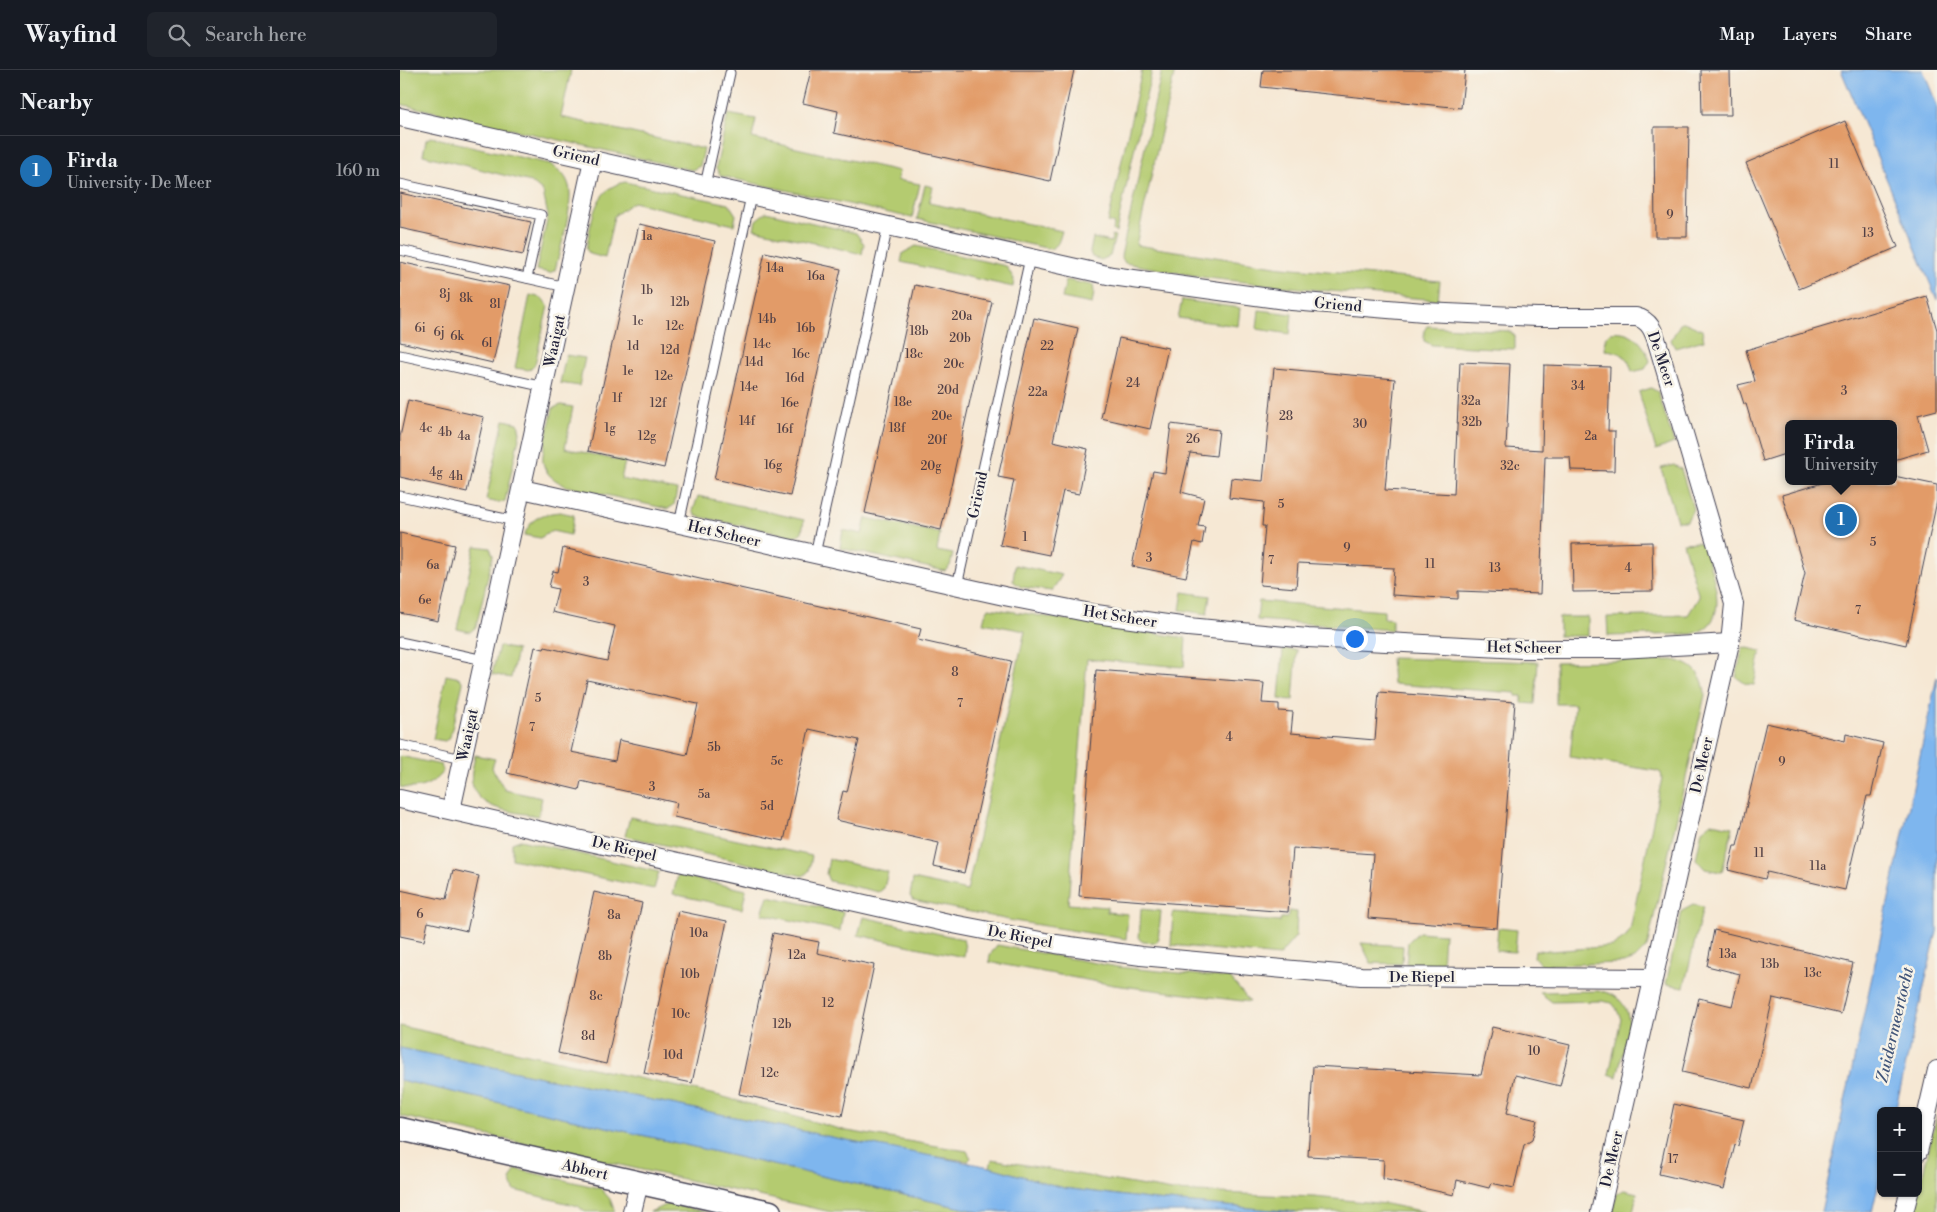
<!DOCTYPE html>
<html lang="en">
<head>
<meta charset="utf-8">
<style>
	body { margin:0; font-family:"Libre Bodoni",serif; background:#20242c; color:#f1f3f6 }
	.controls { position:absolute; right:15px; bottom:15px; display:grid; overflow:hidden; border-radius:8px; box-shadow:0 1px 4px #0004 }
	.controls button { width:45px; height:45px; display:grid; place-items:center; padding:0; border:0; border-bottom:1px solid #363941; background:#171b24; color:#f1f3f6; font:25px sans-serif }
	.you { position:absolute; left:954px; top:568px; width:18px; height:18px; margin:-12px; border:4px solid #fff; border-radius:50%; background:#1a73e8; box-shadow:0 0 0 8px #1a73e833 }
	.badge { display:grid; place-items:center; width:32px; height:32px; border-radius:50%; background:#1f6fb2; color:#fff; font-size:16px; font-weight:700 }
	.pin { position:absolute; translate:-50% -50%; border:2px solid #fff; box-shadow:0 1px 5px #0006 }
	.popup { position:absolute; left:1385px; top:350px; width:112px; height:65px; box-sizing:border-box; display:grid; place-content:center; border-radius:8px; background:#171b24; filter:drop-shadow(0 1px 4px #0005); font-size:16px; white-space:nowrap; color:#9ea1a6 }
	.popup b { font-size:19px; color:#f1f3f6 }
	.popup::after { content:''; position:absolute; left:50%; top:100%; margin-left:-10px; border:10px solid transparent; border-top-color:#171b24 }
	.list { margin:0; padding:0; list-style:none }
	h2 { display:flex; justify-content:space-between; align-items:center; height:65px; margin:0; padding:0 20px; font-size:21px }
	h2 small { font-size:16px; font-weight:400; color:#9ea1a6 }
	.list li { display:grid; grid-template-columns:32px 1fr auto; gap:15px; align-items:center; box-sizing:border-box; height:70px; padding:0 20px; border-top:1px solid #363941 }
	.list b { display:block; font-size:19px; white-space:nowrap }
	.list p { margin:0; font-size:16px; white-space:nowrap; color:#9ea1a6 }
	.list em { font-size:16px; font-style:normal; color:#9ea1a6 }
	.icon { flex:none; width:28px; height:28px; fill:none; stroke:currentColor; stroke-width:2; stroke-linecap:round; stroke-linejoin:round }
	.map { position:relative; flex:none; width:1537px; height:1142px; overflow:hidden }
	header { display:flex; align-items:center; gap:30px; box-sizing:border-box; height:70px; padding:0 25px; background:#171b24; border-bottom:1px solid #363941 }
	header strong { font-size:24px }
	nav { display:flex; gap:28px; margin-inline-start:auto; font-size:18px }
	.search { width:350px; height:45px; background:#20242c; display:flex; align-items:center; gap:12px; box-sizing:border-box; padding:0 18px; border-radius:8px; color:#9ea1a6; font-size:19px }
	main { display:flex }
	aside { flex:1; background:#171b24 }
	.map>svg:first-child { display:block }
</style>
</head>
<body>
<header>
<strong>Wayfind</strong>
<div class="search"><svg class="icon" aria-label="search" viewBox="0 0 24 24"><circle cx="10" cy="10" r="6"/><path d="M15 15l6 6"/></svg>Search here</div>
<nav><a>Map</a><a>Layers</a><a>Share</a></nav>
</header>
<main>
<aside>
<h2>Nearby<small></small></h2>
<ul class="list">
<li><span class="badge">1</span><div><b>Firda</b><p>University · De Meer</p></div><em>160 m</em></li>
</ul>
</aside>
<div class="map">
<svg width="1537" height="1142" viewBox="0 0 1537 1142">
	<rect width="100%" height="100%" fill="#f7f3e8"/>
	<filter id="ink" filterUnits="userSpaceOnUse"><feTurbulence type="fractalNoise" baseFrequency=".02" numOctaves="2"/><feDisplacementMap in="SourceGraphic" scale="10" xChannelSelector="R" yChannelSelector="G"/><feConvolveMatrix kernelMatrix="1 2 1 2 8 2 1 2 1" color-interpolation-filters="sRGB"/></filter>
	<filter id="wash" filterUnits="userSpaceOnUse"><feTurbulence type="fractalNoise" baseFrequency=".0096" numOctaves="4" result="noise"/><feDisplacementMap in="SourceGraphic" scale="20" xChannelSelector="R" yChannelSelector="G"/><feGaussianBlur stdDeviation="1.12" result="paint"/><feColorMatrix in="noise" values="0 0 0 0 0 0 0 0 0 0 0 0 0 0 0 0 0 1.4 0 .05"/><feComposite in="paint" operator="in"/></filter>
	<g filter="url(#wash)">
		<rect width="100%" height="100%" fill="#f6e8d4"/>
		<!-- green -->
		<g fill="#b4cb70" stroke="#6b7656">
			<path d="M0,0H171L161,47L304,79L300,96L292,100L0,34Z"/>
			<path d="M742,0H752L716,162L713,161L714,154L708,152Z"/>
			<path d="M762,0H775L736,175L882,197L1040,211L1038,230L918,220L808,208L725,193L721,186Z"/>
			<path d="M328,44L356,49L352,68L499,101L497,110L520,114L512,148L321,106L316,98Z"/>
			<path d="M31,67L150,94C159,100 166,105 169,116C174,134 160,180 155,200L150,203L136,200L148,146L143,122L131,112L23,85L26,70Z"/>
			<path d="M225,112L329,134L336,145L334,155L233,132L214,146L205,188L190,184L186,179C192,152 193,118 225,112Z"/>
			<path d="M525,115L533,117L529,133L662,161C659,170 659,176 650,179L517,149Z"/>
			<path d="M366,142L456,163L464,174L462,184L354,159L356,150Z"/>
			<path d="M712,165L715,166L710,186L701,190L692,187L690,182L693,168L711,172Z"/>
			<path d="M516,176L606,196L614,209L613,217L501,192L503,183Z"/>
			<path d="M666,210L693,215L694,222L692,234L662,228Z"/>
			<path d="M130,225L142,228L148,236L135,294L129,300L115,298Z"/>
			<path d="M782,230L840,238L838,256L778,248Z"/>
			<path d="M859,240L892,244L890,264L857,259Z"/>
			<path d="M1284,252L1302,260L1304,270L1275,278L1271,270L1280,254Z"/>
			<path d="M1027,256L1109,261L1115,266V279L1032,275L1024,271V261Z"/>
			<path d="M1211,262C1232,259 1244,273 1250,291L1245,299L1232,302C1229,287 1221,281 1205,280L1206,267Z"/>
			<path d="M166,285L185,288L179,316L160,313Z"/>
			<path d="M1251,318L1258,322L1274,373L1256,380L1239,322Z"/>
			<path d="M161,335L173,337L165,378L225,392L221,409L277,420L274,435L268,439L166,416C156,411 145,405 143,392C141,384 151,349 153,338Z"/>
			<path d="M104,350L118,353L120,363L105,431L99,433L86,430Z"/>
			<path d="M1274,395L1281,399L1293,439L1287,451H1277L1261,398Z"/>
			<path d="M298,426L404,450L402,462L395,467L296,446L293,441Z"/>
			<path d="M160,442L174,445L170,465L152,461L140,468L124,465C133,447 140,444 160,442Z"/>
			<path d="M466,448L540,463L537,481L553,484L550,496L545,501L440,478L443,460L462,464Z"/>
			<path d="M1297,472L1303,474C1311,502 1335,553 1292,564L1208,566L1207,547L1288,545L1299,527L1283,473Z"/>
			<path d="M75,476L90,478L93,485L76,557L70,562L57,559Z"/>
			<path d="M615,495L662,505L652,521L621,517L613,511Z"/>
			<path d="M783,522L810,526L807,544L780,540Z"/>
			<path d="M859,531L984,541V548L992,549V560L857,550Z"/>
			<path d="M589,538L786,568L784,597L687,589L668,834L707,837V842L728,844L726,869L614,851L513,830L510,826L513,809L567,821L625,561L583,553L585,545Z"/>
			<rect x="1159" y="547" width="29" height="19"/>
			<path d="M99,576L117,580L111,608L92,604Z"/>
			<path d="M1343,577L1361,581L1354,615L1346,614L1336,607Z"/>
			<path d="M883,579L897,580L893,630L879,629Z"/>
			<path d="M991,588L1138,592L1135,634L1122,633V626H1116V623L993,614Z"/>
			<path d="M1273,590C1293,594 1304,604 1305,625L1247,877L1235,889L1224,893L1141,895L1134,887L1135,880L1152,881L1213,876L1226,867L1230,860L1262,708L1261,703L1257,701L1170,687L1175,634H1156V592Z"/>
			<path d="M46,605L60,608L63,613L50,667L45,671L33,669Z"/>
			<path d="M75,685L95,689L92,698L105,720L142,728L138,746C116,742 77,741 72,713C70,705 74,693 75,685Z"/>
			<path d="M0,686L41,695L43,701C32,716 18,720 0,717Z"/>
			<path d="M230,747L412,786L409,801L403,806L225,766Z"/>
			<path d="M1311,753L1333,757L1322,802L1305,799L1296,789L1302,760Z"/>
			<path d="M120,770L259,802L254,819L112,789V773Z"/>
			<path d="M429,789L488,802L484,818L479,822L429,811L426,804Z"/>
			<path d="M278,805L346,820L342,839L273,824Z"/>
			<path d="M368,826L443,842L440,861L362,844Z"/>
			<path d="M1293,835L1303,837L1284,917L1266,914L1282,841Z"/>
			<path d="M741,839L761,841L758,871L755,873L743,872L739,869Z"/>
			<path d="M889,841L897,842L896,866L879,886L771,875L773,842L880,852L881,848H888Z"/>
			<path d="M463,847L563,869L565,878L564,887L458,865Z"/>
			<path d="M1098,858L1117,860L1115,882L1096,881Z"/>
			<path d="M1019,862L1044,864L1042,895L1006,894L1008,872Z"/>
			<path d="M961,873L1003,876L1002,894L971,893Z"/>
			<path d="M597,875L718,897L830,908L850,932L714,915L589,892L590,885Z"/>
			<path d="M1198,921C1217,922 1229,936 1229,955L1217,1007L1209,1004L1221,949L1216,938L1212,933L1202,931L1152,932L1139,922Z"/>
			<path d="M0,956L320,1026L447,1061L567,1081L571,1088L568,1091L524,1085L436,1068L0,978Z"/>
			<path d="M0,1010L579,1142H431L0,1046Z"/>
			<path d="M1537,1045V1142H1514Z"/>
			<path d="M592,1089L772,1121L914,1127L986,1134L1025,1142H896L756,1130L664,1118L590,1097Z"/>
			<path d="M116,1099L200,1118L210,1129L215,1142H185L178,1136L114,1120L110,1110Z"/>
			<path d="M1224,1120L1237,1123L1233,1142H1213L1217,1123Z"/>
			<path d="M267,1134L308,1142H250Z"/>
		</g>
		<!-- water -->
		<g fill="#7eb6ee" stroke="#506c94">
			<path d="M1441,0H1523L1537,35V230Z"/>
			<path d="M1537,607V861L1495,1041H1481V1103L1472,1142H1421Z"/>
			<path d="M0,978L436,1068L590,1097L664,1118L756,1130L896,1142H579L0,1010Z"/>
		</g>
		<g id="blocks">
			<!-- building -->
			<g fill="#e29b68" fill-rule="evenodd">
				<path d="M411,0H674L650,111L434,63L438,41L403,33Z"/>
				<path d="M863,0H1065L1061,38L861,17Z"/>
				<path d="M1301,0H1330L1331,45H1302Z"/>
				<path d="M1445,51L1498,177L1399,219L1346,93Z"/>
				<path d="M1254,57H1289L1287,167H1255Z"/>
				<path d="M0,123L131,152L123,185L0,158Z"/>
				<path d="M239,154L315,171L264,398L188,381Z"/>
				<path d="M365,182L441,199L390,426L314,409Z"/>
				<path d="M0,192L110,216L93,293L0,272Z"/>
				<path d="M515,215L592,232L541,460L465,443Z"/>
				<path d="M1527,226L1537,260V340L1518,345L1528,380L1494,390V354H1388V383L1363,391L1346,334H1344L1338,315L1355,311L1346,280Z"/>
				<path d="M634,248L678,258L653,371L688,379L679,424L663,421L649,485L600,475L614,410L598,407Z"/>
				<path d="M719,268L768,278L750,359L701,348Z"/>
				<path d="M1060,292L1110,294L1106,378L1142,380L1144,295L1210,297L1208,361H1215L1214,401L1171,400L1170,387H1145L1140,524L1058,521V529L992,525L994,498L898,493L896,518L860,515L865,456H862L864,432L829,428L831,408L863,411L874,298L995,309L985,420L1054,424Z"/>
				<path d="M8,330L84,347L67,422L0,407V367Z"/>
				<path d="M771,354L819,360L816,386L790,383L781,422L804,428L798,456L805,457L802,474L794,472L786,507L732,496L753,401L765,403Z"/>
				<path d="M1494,406L1537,415V431L1506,575L1394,550L1405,503L1382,425L1429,411H1494Z"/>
				<path d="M0,463L55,475L38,551L0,543Z"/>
				<path d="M1252,472L1253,521L1173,522L1172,474Z"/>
				<path d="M163,478L521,559L518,570L611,591L564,803L534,796L539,773L436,750L443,721L447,722L459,670L409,659L384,771L274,747L277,733L181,711L179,720L107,703L135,577L144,579L145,577L207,591L215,556L152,542L158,519L149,517L153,501L158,502ZM187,610L298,634L287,685L219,670L215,691L171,682Z"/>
				<path d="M696,600L864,613L862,633L879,634V641L893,642L891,663L975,670L979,622L1115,632L1097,858L968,848L973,784L893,778L888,842L679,826Z"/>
				<path d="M1366,653L1445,671L1446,664L1483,673L1471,726H1467L1445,820L1367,802L1365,809L1328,800L1334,776H1337Z"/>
				<path d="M53,800L79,806L67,861L28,852L24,871L0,866V820L46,830Z"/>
				<path d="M194,822L242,833L206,994L158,983Z"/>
				<path d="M278,841L327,851L292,1013L244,1003Z"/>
				<path d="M1314,860L1453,893L1441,944L1373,928L1352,1018L1282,1002L1299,928L1332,936L1340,904L1307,896Z"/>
				<path d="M373,863L419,872L417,883L474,895L442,1046L339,1024Z"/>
				<path d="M1092,957L1170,975L1160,1016L1115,1005L1107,1043L1137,1050L1132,1070L1124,1075L1114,1118L1091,1113L1089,1118L1057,1110L1054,1125L983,1109L984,1090L908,1086L913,996L1081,1005Z"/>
				<path d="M1274,1034L1344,1050L1338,1076L1335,1075L1324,1119L1259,1104Z"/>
			</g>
		</g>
	</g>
	<g filter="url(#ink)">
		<use href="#blocks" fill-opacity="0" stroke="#424052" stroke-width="1"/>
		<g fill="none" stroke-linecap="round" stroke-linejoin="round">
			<defs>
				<g id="service">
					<path d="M0,114L141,145L127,208"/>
					<path d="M305,115L330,3"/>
					<path d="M0,180L166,217"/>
					<path d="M0,285L145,317"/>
					<path d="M0,426L115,451"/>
					<path d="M279,454L351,126"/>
					<path d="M415,484L488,156"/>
					<path d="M557,516L630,188"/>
					<path d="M0,572L84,590"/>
					<path d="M0,675L62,689"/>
				</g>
				<g id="minor">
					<path d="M0,47L712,206L892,231L1024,242L1137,247H1236C1250,250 1254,262 1258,275L1334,534L1330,573L1200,1142"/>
					<path d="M122,419L604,526L696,544L788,557L908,568L1121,579H1219L1330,573"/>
					<path d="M0,729L553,854L656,874L741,886L961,906L1252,908"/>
					<path d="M51,740L193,90"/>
					<path d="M1518,1082L1537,1000"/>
					<path d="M232,1142L239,1113"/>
					<path d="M1504,1142L1509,1123"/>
				</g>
				<path id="tertiary" d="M0,1059L370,1142"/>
			</defs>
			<!-- service casing -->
			<use href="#service" stroke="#424052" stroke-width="11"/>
			<!-- minor casing -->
			<use href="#minor" stroke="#424052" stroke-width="20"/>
			<!-- tertiary casing -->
			<use href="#tertiary" stroke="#424052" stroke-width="25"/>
			<!-- service -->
			<use href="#service" stroke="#fff" stroke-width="9"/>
			<!-- minor -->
			<use href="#minor" stroke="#fff" stroke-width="18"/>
			<!-- tertiary -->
			<use href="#tertiary" stroke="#fff" stroke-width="22"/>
		</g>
	</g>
	<g text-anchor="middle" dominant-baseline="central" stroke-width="5" stroke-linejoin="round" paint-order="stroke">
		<!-- number labels -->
		<g font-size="12" fill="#524046">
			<text x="1434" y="94">11</text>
			<text x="1270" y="145">9</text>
			<text x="1468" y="163">13</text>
			<text x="247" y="166">1a</text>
			<text x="375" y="198">14a</text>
			<text x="416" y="206">16a</text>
			<text x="247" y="220">1b</text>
			<text x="45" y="224">8j</text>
			<text x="66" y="228">8k</text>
			<text x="280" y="232">12b</text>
			<text x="95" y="234">8l</text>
			<text x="562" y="246">20a</text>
			<text x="367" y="249">14b</text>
			<text x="238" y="251">1c</text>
			<text x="275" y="256">12c</text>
			<text x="20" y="258">6i</text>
			<text x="406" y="258">16b</text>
			<text x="519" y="261">18b</text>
			<text x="39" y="262">6j</text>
			<text x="57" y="266">6k</text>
			<text x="560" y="268">20b</text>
			<text x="87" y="273">6l</text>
			<text x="362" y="274">14c</text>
			<text x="233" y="276">1d</text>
			<text x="647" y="276">22</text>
			<text x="270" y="280">12d</text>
			<text x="401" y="284">16c</text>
			<text x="514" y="284">18c</text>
			<text x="354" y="292">14d</text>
			<text x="554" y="294">20c</text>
			<text x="228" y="301">1e</text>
			<text x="264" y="306">12e</text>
			<text x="395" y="308">16d</text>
			<text x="733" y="313">24</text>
			<text x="1178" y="316">34</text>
			<text x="349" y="317">14e</text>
			<text x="548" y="320">20d</text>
			<text x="1444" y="321">3</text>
			<text x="638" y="322">22a</text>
			<text x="217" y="328">1f</text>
			<text x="1071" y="331">32a</text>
			<text x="503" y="332">18e</text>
			<text x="258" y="333">12f</text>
			<text x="390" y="333">16e</text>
			<text x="542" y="346">20e</text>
			<text x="886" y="346">28</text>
			<text x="347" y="351">14f</text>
			<text x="1072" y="352">32b</text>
			<text x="960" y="354">30</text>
			<text x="26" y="358">4c</text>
			<text x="210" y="358">1g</text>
			<text x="497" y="358">18f</text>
			<text x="385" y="359">16f</text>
			<text x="45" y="362">4b</text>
			<text x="64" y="366">4a</text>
			<text x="247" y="366">12g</text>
			<text x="1191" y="366">2a</text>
			<text x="793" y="369">26</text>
			<text x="537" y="370">20f</text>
			<text x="373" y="395">16g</text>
			<text x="531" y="396">20g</text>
			<text x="1110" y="396">32c</text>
			<text x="36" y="402">4g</text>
			<text x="56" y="406">4h</text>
			<text x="881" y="434">5</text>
			<text x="625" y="467">1</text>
			<text x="1473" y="472">5</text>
			<text x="947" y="478">9</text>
			<text x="749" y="488">3</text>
			<text x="871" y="490">7</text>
			<text x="1030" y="494">11</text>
			<text x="33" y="495">6a</text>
			<text x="1095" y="498">13</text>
			<text x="1228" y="498">4</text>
			<text x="186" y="512">3</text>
			<text x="25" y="530">6e</text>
			<text x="1458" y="540">7</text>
			<text x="555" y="602">8</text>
			<text x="138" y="628">5</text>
			<text x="560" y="633">7</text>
			<text x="132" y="657">7</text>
			<text x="829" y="667">4</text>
			<text x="314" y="677">5b</text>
			<text x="377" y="691">5c</text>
			<text x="1382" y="692">9</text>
			<text x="252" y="717">3</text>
			<text x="304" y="724">5a</text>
			<text x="367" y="736">5d</text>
			<text x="1359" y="783">11</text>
			<text x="1418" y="796">11a</text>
			<text x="20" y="844">6</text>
			<text x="214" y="845">8a</text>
			<text x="299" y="863">10a</text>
			<text x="1328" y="884">13a</text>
			<text x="397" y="885">12a</text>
			<text x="205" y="886">8b</text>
			<text x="1370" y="894">13b</text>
			<text x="1413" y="903">13c</text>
			<text x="290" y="904">10b</text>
			<text x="196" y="926">8c</text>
			<text x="428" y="933">12</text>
			<text x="281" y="944">10c</text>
			<text x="382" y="954">12b</text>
			<text x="188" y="966">8d</text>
			<text x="1134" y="981">10</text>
			<text x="273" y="985">10d</text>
			<text x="370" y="1003">12c</text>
			<text x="1273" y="1089">17</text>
		</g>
		<!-- street labels -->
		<g font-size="15" fill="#22223b" stroke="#f7f3e8">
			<text transform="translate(176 86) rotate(13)">Griend</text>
			<text transform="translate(938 235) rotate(5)">Griend</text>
			<text transform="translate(155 271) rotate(-78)">Waaigat</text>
			<text transform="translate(1261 289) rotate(71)">De Meer</text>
			<text transform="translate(578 425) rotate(-78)">Griend</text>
			<text transform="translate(324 464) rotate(13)">Het Scheer</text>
			<text transform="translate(720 547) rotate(9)">Het Scheer</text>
			<text transform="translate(1124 578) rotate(1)">Het Scheer</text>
			<text transform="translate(68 665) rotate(-78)">Waaigat</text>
			<text transform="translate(1302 695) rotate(-77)">De Meer</text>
			<text transform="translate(224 779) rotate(13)">De Riepel</text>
			<text transform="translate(620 867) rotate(11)">De Riepel</text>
			<text x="1022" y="907">De Riepel</text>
			<text transform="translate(1212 1089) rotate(-77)">De Meer</text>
			<text transform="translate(185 1100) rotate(13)">Abbert</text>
		</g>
		<!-- water labels -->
		<g font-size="16" font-style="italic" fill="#42567a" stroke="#f7f3e8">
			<text transform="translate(1495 955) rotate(-77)">Zuidermeertocht</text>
		</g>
	</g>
</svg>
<div class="controls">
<button>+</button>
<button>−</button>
</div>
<div class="you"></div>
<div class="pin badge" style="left:1441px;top:450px">1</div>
<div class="popup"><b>Firda</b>University</div>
</div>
</main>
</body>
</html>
